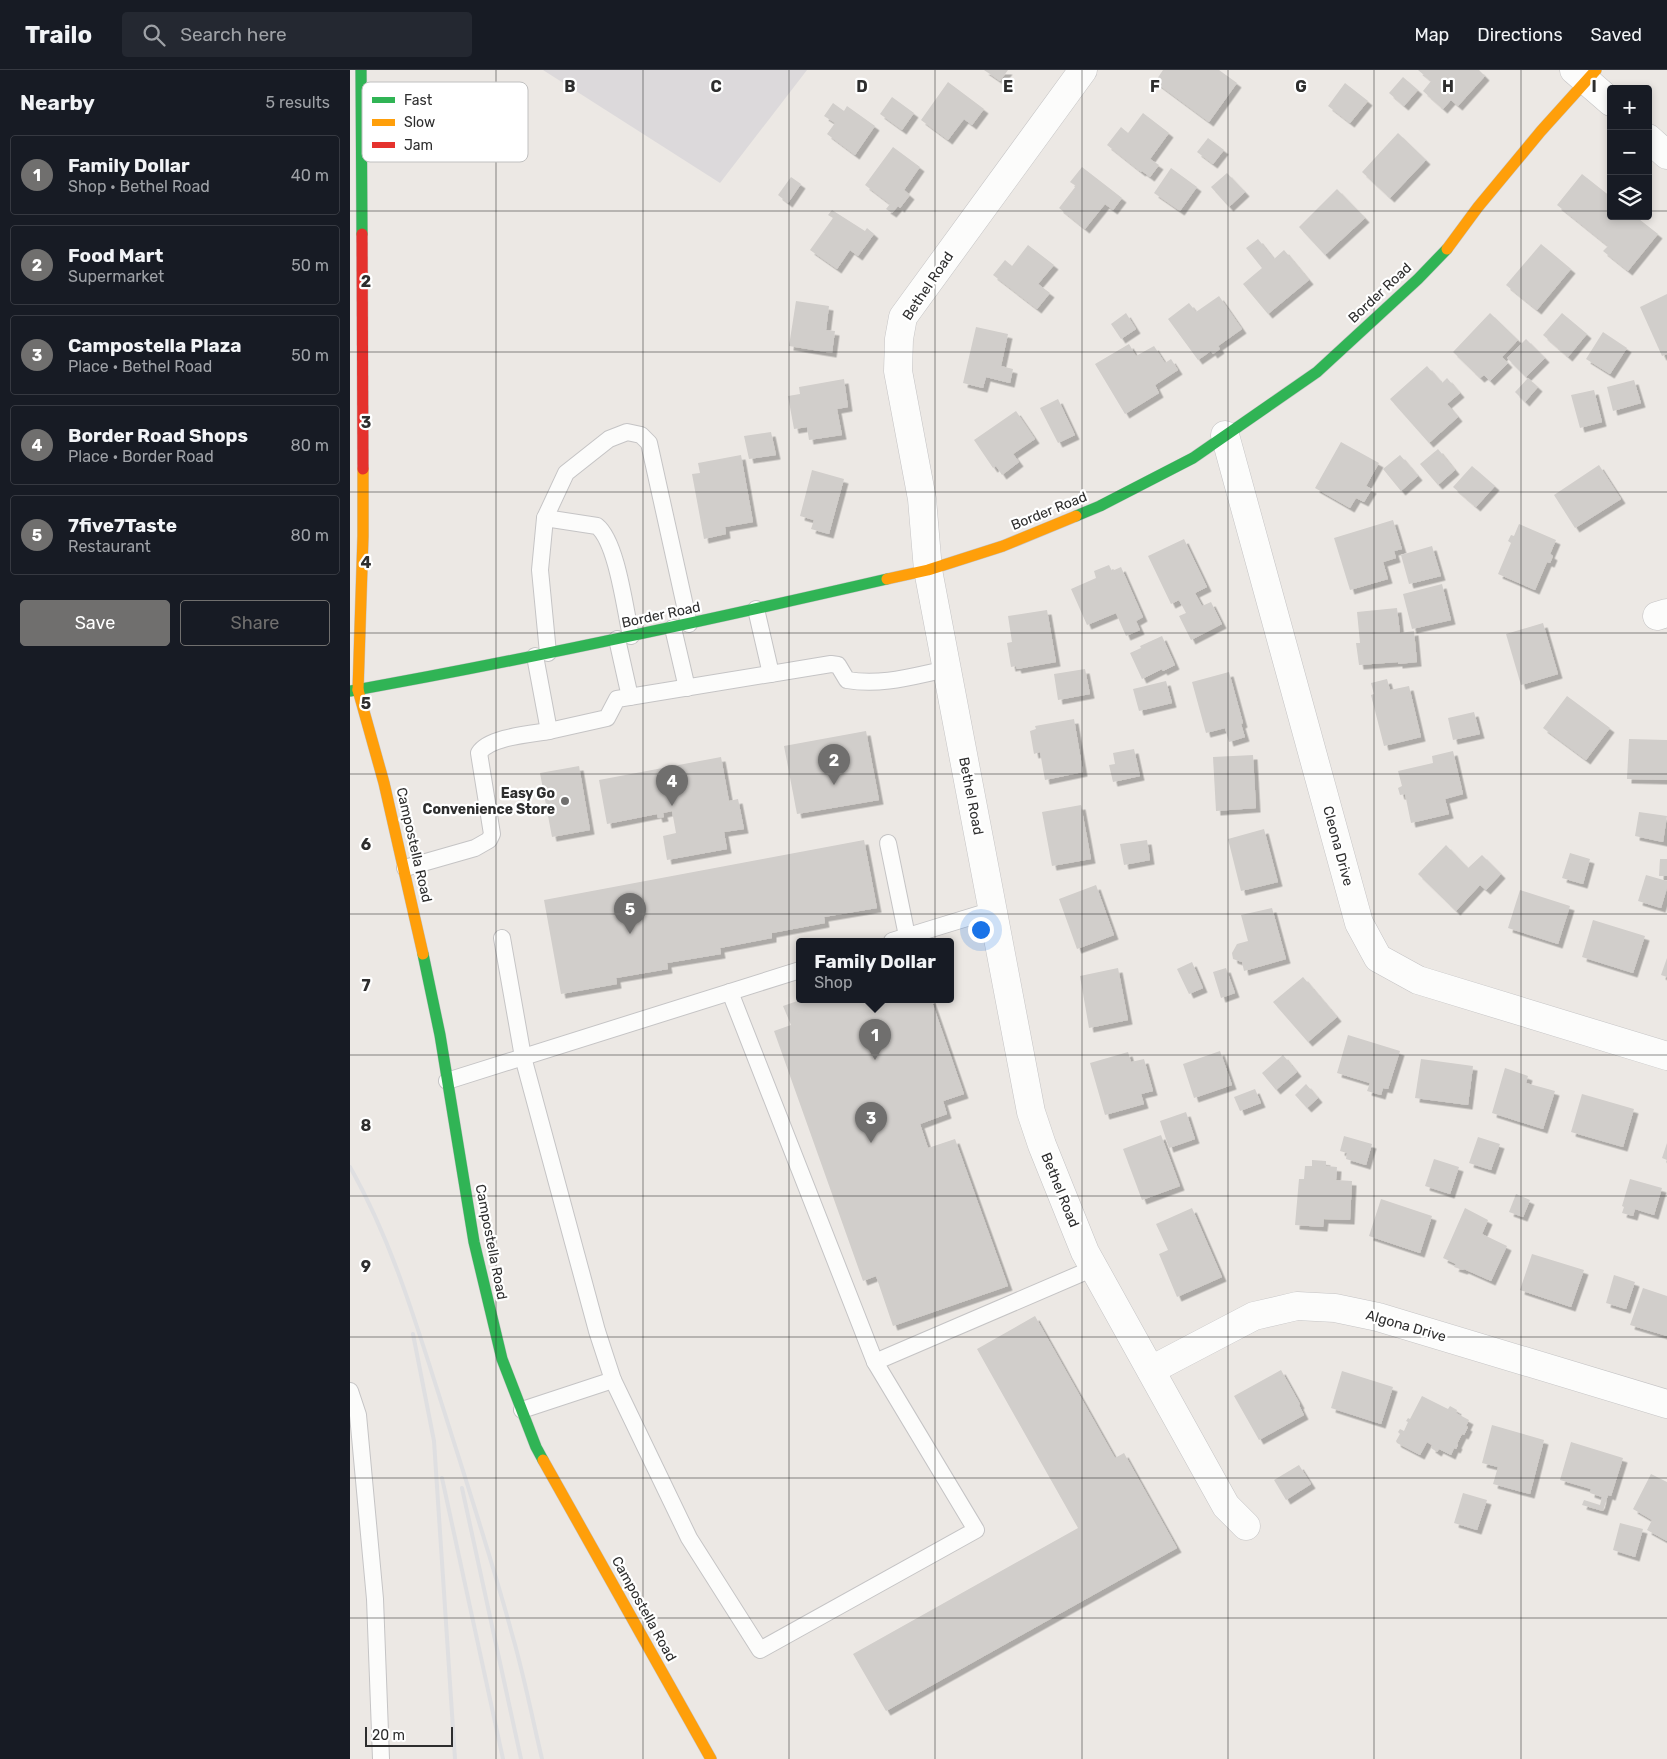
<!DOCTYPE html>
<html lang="en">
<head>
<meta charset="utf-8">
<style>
	body { margin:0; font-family:Rubik,sans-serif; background:#242831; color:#f1f3f6 }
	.controls { position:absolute; right:15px; top:15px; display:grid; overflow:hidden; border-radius:5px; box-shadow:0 2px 8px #0003 }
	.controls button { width:45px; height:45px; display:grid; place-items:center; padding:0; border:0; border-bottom:1px solid #363941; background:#171b24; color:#f1f3f6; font:25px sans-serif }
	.scale { position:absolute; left:15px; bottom:12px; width:88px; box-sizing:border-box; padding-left:5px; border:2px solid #2e2e2e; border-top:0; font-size:14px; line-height:18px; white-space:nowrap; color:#2e2e2e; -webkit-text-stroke:4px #fff; paint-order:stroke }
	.you { position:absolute; left:630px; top:859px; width:18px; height:18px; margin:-12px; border:4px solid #fff; border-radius:50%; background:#1a73e8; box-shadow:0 0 0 8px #1a73e833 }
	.badge { display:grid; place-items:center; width:32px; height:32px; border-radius:50%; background:#706f6e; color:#fff; font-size:16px; font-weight:700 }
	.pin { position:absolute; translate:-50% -41px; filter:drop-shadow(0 1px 2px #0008) }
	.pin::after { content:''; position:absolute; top:26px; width:18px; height:15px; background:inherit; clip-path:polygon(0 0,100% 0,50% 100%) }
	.popup { position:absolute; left:446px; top:868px; width:158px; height:65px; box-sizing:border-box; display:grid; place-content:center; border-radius:5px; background:#171b24; filter:drop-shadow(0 1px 4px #0005); font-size:16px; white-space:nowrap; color:#9ea1a6 }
	.popup b { font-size:19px; color:#f1f3f6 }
	.popup::after { content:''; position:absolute; left:50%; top:100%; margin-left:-10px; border:10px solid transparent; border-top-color:#171b24 }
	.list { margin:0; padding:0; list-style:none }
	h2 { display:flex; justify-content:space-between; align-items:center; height:65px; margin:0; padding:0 20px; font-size:21px }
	h2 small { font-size:16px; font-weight:400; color:#9ea1a6 }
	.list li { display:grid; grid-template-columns:32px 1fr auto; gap:15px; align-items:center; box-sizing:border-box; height:80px; margin:0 10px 10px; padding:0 10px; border:1px solid #363941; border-radius:5px }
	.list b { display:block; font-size:19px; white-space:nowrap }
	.list p { margin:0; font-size:16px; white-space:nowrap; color:#9ea1a6 }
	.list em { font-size:16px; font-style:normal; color:#9ea1a6 }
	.actions { display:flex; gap:10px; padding:15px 20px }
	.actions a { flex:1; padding:11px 0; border:1px solid #706f6e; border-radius:5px; text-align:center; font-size:18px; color:#706f6e }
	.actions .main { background:#706f6e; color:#fff }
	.icon { flex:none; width:28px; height:28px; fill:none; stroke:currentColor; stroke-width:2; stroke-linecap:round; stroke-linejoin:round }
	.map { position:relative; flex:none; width:1317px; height:1689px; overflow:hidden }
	header { display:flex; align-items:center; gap:30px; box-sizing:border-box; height:70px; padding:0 25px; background:#171b24; border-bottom:1px solid #363941 }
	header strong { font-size:24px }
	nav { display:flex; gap:28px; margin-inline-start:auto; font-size:18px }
	.search { width:350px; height:45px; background:#242831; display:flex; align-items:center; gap:12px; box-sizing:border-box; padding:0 18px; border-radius:5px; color:#9ea1a6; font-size:19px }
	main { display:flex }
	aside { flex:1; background:#171b24 }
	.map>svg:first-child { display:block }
</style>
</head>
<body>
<header>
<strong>Trailo</strong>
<div class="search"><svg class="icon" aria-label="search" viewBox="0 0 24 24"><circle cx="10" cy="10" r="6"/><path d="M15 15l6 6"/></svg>Search here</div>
<nav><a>Map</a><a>Directions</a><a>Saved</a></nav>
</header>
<main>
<aside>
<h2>Nearby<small>5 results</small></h2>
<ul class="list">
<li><span class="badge">1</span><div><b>Family Dollar</b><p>Shop · Bethel Road</p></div><em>40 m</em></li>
<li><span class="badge">2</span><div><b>Food Mart</b><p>Supermarket</p></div><em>50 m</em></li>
<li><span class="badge">3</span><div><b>Campostella Plaza</b><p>Place · Bethel Road</p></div><em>50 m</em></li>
<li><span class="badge">4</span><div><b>Border Road Shops</b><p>Place · Border Road</p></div><em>80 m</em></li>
<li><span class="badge">5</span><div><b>7five7Taste</b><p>Restaurant</p></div><em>80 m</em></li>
</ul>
<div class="actions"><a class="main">Save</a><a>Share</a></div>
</aside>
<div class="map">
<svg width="1317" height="1689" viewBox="0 0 1317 1689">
	<defs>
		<filter id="shadow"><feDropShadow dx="4.5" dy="4.5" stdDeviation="0" flood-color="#0004"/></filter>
	</defs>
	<rect width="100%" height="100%" fill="#ece8e4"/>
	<!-- industrial -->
	<path fill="#dcd9db" d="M193,0H457L370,113Z"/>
	<!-- building -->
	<g fill="#d1cecb" filter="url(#shadow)">
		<path d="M634,0H658L650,11Z"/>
		<path d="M813,0H869L887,13L859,52L805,12Z"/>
		<path d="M1068,0H1129L1135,6L1108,36L1101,30L1093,39L1073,21L1081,11Z"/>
		<path d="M1053,7L1068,20L1054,36L1039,23Z"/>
		<path d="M598,12L634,39L622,55L614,49L598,70L571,50Z"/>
		<path d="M995,13L1018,31L1000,53L978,36Z"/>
		<path d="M542,27L564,43L552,60L530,44Z"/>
		<path d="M483,33L494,41L497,36L525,56L505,85L477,64L485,53L474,46Z"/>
		<path d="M793,43L819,63L800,89L809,95L800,107L792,101L791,102L757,75L771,57L778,63Z"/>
		<path d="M1048,63L1076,90L1040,128L1012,102Z"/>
		<path d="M858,68L874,80L863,94L847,82Z"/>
		<path d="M543,77L570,97L554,120L560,125L550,138L548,136L542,143L536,139L540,134L515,115Z"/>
		<path d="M732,97L772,128L763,140L755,134L735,159L709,138L726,116L720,112Z"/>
		<path d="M821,98L847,117L830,141L804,123Z"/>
		<path d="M877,103L895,122L879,137L861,117Z"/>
		<path d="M1232,104L1261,127V146H1285L1308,164L1278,201L1253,181L1258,176L1207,135Z"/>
		<path d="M441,107L451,114L438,133L428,125Z"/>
		<path d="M987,119L1015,148L975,185L949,157Z"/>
		<path d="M482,140L515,161L517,158L524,164L508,186L500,180L487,199L460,180L483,148L478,145Z"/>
		<path d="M908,169L924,189L934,180L959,210L918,244L893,214L912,198L896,178Z"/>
		<path d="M1191,174L1221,199L1187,240L1156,215Z"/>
		<path d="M678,175L704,195L688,214L700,223L687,239L643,205L655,190L662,196Z"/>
		<path d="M1317,224V284L1312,286L1290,237Z"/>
		<path d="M869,226L892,259L868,276L870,279L863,284L861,281L848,290L818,249L839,233L846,242Z"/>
		<path d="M446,231L479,236L476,260L485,261L482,283L439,276Z"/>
		<path d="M776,243L786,259L771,269L761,254Z"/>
		<path d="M1140,243L1168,270L1152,287L1158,293L1140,311L1134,305L1130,308L1103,282Z"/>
		<path d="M1212,243L1237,264L1218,287L1193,265Z"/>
		<path d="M626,257L658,264L651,296L663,299L660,313L636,307L633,318L613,313Z"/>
		<path d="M1253,262L1277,278L1260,304L1236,289Z"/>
		<path d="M1176,269L1195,288L1176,307L1157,288Z"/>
		<path d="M779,274L786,286L804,276L815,293L821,289L828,300L805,315L809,323L775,344L745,294Z"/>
		<path d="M1077,296L1092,313L1097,308L1110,323L1097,334L1108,347L1079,373L1040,329Z"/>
		<path d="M1178,308L1188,317L1175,332L1165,322Z"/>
		<path d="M494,309L498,337L487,339L492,365L459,370L457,357L444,359L438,326L450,324L449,317Z"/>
		<path d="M1284,310L1291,333L1263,341L1257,317Z"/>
		<path d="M1244,320L1252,352L1230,358L1221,325Z"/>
		<path d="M708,329L725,365L708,373L690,338Z"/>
		<path d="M666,341L685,369L663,384L669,392L652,405L646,396L643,398L624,370Z"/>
		<path d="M421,362L426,385L399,389L394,366Z"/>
		<path d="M991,372L1029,393L1016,416L1022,419L1014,432L1006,428L1000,438L965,418Z"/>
		<path d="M1088,379L1105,400L1088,415L1070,394Z"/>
		<path d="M391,385L403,452L375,457L376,464L354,469L342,404L350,403L348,393Z"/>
		<path d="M1050,385L1068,406L1051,421L1033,399Z"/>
		<path d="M1249,395L1271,429L1225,458L1204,425Z"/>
		<path d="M1122,396L1145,416L1126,437L1103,417Z"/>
		<path d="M462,400L494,409L479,464L461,459L464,450L450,446Z"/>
		<path d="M1043,450L1052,479L1044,481L1046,488L1033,492L1038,509L1000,520L984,468Z"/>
		<path d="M1169,454L1206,470L1200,484L1203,486L1200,493L1197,492L1185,520L1148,504L1161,473L1158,471L1161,465L1164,466Z"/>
		<path d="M834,469L857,517L845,523L852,536L861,532L872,554L841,570L829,546L836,543L829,530L821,534L798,486Z"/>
		<path d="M1082,476L1091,506L1059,514L1051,485Z"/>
		<path d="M759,495L762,501L771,497L793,547L786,551L790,560L776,566L766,543L737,555L721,519L746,508L744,501Z"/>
		<path d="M1092,514L1101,550L1062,559L1053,524Z"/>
		<path d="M1047,538L1050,563L1064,561L1067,592L1048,594V592L1009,595L1006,573H1010L1007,542Z"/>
		<path d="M697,540L706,592L667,599L666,596L661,597L657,573L662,572L658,546Z"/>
		<path d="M1193,553L1208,604L1171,615L1156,564Z"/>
		<path d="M812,566L825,595L813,601L812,599L792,609L780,583L791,578L790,576Z"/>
		<path d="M735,599L740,624L708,630L704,604Z"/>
		<path d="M879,602L893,653L891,654L895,667L879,672L875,658L856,663L842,612Z"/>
		<path d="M1037,609L1040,620L1059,616L1071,667L1034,676L1021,625L1024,624L1021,613Z"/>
		<path d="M816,611L822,633L789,641L783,619Z"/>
		<path d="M1217,626L1260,658L1236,690L1193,658Z"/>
		<path d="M1124,642L1130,664L1103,670L1098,648Z"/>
		<path d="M724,649L733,702L695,710L690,682L684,684L680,661L686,659L685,656Z"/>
		<path d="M516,661L529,730L447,744L434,676Z"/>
		<path d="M1279,669L1317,670V710L1277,709Z"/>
		<path d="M784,679L790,706L763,712L759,695L765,694L763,683Z"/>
		<path d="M1103,681L1113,724L1095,729L1099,744L1061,753L1055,724L1050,725L1048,718L1052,716L1048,701L1083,693L1082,686Z"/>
		<path d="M903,685L906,738L866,741L863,687Z"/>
		<path d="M371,687L379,731L388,729L394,759L374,762L377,779L317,790L313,766L326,763L322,741L313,743L314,747L308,748L307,744L257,754L249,710Z"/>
		<path d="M229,696L240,760L202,767L190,703Z"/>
		<path d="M731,735L741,789L702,796L692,742Z"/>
		<path d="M1289,742L1317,746L1313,772L1285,766Z"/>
		<path d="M914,759L928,812L891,821L878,769Z"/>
		<path d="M514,770L527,838L474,847L475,853L422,863V868L370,878L371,884L317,893L318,899L266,908L267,914L211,924L194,830Z"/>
		<path d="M797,770L800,790L774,795L770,774Z"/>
		<path d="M1096,775L1118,798L1132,785L1151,804L1136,820L1130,815L1106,841L1068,804Z"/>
		<path d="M1220,783L1240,789L1233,814L1212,808Z"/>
		<path d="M1310,789H1317V806H1309Z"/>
		<path d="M1296,805L1317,811V818L1311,838L1288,831Z"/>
		<path d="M746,815L764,865L727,879L709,829Z"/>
		<path d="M1170,820L1220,836L1208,874L1158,858Z"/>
		<path d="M922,838L936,889L894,901L892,892L883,889L882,883L887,874L898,871L891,845Z"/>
		<path d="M1243,850L1295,866L1283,903L1232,887Z"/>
		<path d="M1317,888V907L1311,905Z"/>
		<path d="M842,892L853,918L839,924L827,899Z"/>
		<path d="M768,898L778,950L739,958L730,906Z"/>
		<path d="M876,898L885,923L871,928L863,902Z"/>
		<path d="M953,907L987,947L958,972L923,932Z"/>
		<path d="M453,929H581L614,1024L593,1031L597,1044L570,1054L578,1078L605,1069L658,1216L543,1256L526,1206L513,1211L424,961L441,955L433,936Z"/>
		<path d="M998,965L1050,981L1038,1019L1033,1018L1031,1025L1017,1021L1020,1013L987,1003Z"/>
		<path d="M870,981L882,1015L844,1028L833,994Z"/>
		<path d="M778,982L781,992L794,989L803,1021L791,1024L794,1034L755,1045L740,993Z"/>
		<path d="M933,985L947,1002L926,1020L912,1003Z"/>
		<path d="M1071,989L1123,996L1118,1035L1065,1028Z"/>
		<path d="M1155,998L1178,1006L1176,1013L1205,1021L1193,1059L1142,1043Z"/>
		<path d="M956,1014L968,1028L957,1038L945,1025Z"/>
		<path d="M905,1019L911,1033L890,1041L884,1027Z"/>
		<path d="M1232,1024L1284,1039L1273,1077L1221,1062Z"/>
		<path d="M836,1042L845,1069L819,1078L810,1051Z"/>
		<path d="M811,1065L830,1116L792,1130L773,1079Z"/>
		<path d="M994,1066L1022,1074L1016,1095L996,1089L997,1083L990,1081Z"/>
		<path d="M1128,1067L1150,1074L1141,1100L1119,1093Z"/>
		<path d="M1317,1073V1090L1312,1088Z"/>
		<path d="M1084,1089L1109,1097L1100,1124L1075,1116Z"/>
		<path d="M962,1090L976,1091V1096L987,1097L986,1110L1002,1111L1000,1150L974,1149L973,1157L945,1155L949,1109H954L955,1096H962Z"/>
		<path d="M1280,1109L1312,1118L1304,1145L1285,1139L1283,1146L1272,1143L1274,1137L1272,1136Z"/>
		<path d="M1166,1124L1180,1130L1173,1147L1159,1142Z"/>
		<path d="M1031,1129L1082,1146L1070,1183L1019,1166Z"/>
		<path d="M842,1138L872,1207L827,1227L809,1184L818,1180L806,1154Z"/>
		<path d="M1115,1138L1138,1150L1132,1164L1157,1176L1141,1211L1114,1199L1113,1200L1104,1197L1106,1194L1093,1188Z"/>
		<path d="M1182,1184L1234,1200L1221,1237L1170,1220Z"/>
		<path d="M1264,1205L1285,1212L1276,1239L1256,1233Z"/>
		<path d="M1293,1218L1317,1226V1266L1280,1255Z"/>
		<path d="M685,1246L765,1388L774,1383L827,1478L536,1641L503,1584L728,1458L627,1279Z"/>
		<path d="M931,1300L950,1334L949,1335L954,1345L909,1370L884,1326Z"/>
		<path d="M992,1301L1043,1317L1031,1354L981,1338Z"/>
		<path d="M1072,1326L1098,1339L1100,1336L1107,1340L1106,1343L1119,1350L1116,1356L1118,1357L1114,1365L1112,1364L1107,1374L1108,1375L1106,1379L1104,1378L1101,1385L1089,1379L1087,1382L1081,1378L1082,1375L1077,1372L1070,1385L1047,1373L1046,1371L1050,1364L1048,1362L1050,1359L1054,1361L1058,1352L1056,1351L1058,1348L1060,1349Z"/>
		<path d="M1142,1355L1194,1370L1180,1424L1143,1414L1148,1397L1132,1393Z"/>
		<path d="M1221,1372L1273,1388L1261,1426L1258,1425L1253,1441L1232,1435L1234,1430L1250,1435L1252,1427L1240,1423L1241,1419L1210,1410Z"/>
		<path d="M949,1395L961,1414L936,1430L924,1410Z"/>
		<path d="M1301,1404L1317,1412V1471L1297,1460L1302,1450L1283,1439Z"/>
		<path d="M1113,1423L1137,1430L1127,1460L1104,1453Z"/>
		<path d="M1270,1453L1293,1459L1285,1487L1263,1480Z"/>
	</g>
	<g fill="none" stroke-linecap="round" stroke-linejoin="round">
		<defs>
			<g id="lane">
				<path d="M195,448L247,456C267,472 275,540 281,566"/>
				<path d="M406,539L421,604"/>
				<path d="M323,558L337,618"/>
				<path d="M267,569L280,627"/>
				<path d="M198,583L190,500L195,448L216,403L259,369L277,362L291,365L299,373L339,554"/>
				<path d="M199,661L257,648L267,629L481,594L488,595L497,610C532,616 563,606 597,599"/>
				<path d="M538,773L557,866"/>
				<path d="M55,798L125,778L139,770L142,764L129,683C139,667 181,664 199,661L185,586"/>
				<path d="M152,868L173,987L247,1261L263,1310L172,1340"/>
				<path d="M542,871L643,840"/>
				<path d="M97,1011L450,900"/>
				<path d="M525,1292L744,1198"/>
				<path d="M263,1310L339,1468L410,1580L626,1460L525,1292L380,922"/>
				<path d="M0,1321L8,1345L25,1529L31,1689"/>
			</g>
			<g id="street">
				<path d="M733,0L553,247L549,269L548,301L572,429L578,500L681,1042L692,1075L735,1182L876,1436L896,1456"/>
				<path d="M1224,0L1261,32"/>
				<path d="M1298,68L1317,85"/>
				<path d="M875,365L1009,853L1028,888L1068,910L1317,986"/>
				<path d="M1307,546L1317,543"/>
				<path d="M801,1300L904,1246L947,1236L985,1238L1028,1247L1317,1334"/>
			</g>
			<g id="fast">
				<path d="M11,0L12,164"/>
				<path d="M726,446L750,436L843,388L967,302L1068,209L1097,179"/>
				<path d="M0,621C180,589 359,550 537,509"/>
				<path d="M73,884L90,965L124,1172L152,1289L186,1377L193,1390"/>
			</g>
			<g id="slow">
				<path d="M1097,179L1128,137L1191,61L1246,0"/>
				<path d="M537,509L578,500L653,476L726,446"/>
				<path d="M8,620L34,713L73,884"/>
				<path d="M8,620L13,466V399"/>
				<path d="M193,1390L361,1689"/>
			</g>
			<path id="jam" d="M12,164L13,399"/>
		</defs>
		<!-- lane casing -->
		<use href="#lane" stroke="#c5c4c5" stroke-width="18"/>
		<!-- street casing -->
		<use href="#street" stroke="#c5c4c5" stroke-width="29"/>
		<!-- fast casing -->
		<use href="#fast" stroke="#c5c4c5" stroke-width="12"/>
		<!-- slow casing -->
		<use href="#slow" stroke="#c5c4c5" stroke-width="12"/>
		<!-- jam casing -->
		<use href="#jam" stroke="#c5c4c5" stroke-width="12"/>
		<!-- lane -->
		<use href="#lane" stroke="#fcfcfb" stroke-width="16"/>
		<!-- street -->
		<use href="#street" stroke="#fcfcfb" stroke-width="28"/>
		<!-- fast -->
		<use href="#fast" stroke="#30b455" stroke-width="11"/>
		<!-- slow -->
		<use href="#slow" stroke="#ff9f0a" stroke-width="11"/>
		<!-- jam -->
		<use href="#jam" stroke="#e5322d" stroke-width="11"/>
		<!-- rail -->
		<g stroke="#dfdfe1" stroke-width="4">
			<path d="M0,1097C44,1175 68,1260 95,1344C118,1417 142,1490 162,1564C174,1605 182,1647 192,1689"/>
			<path d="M63,1264L84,1371L105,1689"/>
			<path d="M92,1408L153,1689"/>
			<path d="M112,1418L171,1689"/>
		</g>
	</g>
	<!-- grid -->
	<path fill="none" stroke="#2e2e2e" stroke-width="1" stroke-opacity="0.55" d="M146,0V1689M293,0V1689M439,0V1689M585,0V1689M732,0V1689M878,0V1689M1024,0V1689M1171,0V1689M0,141H1261M1298,141H1317M0,282H1317M0,422H1317M0,563H1317M0,704H1317M0,844H1317M0,985H1317M0,1126H1317M0,1267H1317M0,1408H1317M0,1548H1317"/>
	<!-- markers -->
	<circle fill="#706f6e" stroke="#fff" stroke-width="2" cx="215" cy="731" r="5"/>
	<g text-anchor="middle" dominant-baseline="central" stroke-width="4.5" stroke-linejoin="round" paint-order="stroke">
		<!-- street labels -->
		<g font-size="14" fill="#2e2e2e" stroke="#fff">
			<text transform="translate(578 216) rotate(-56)">Bethel Road</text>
			<text transform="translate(1030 223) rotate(-43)">Border Road</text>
			<text transform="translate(699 441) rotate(-22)">Border Road</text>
			<text transform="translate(311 545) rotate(-12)">Border Road</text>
			<text transform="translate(621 726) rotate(79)">Bethel Road</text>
			<text transform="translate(64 775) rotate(77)">Campostella Road</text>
			<text transform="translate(988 776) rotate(75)">Cleona Drive</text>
			<text transform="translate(710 1120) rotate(68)">Bethel Road</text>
			<text transform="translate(141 1172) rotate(79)">Campostella Road</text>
			<text transform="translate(1056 1256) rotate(16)">Algona Drive</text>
			<text transform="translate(294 1539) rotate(61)">Campostella Road</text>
		</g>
		<!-- poi labels -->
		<g font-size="14" font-weight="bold" fill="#2e2e2e" stroke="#fff" text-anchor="end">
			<text x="205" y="723">Easy Go<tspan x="205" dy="16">Convenience Store</tspan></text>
		</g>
	</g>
	<!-- legend -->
	<rect x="12" y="12" width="166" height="80" rx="8" fill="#fff" stroke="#c0c0c0" stroke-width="1"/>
	<rect x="22" y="27" width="23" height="6" fill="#30b455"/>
	<rect x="22" y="49" width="23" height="7" fill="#ff9f0a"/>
	<rect x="22" y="72" width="23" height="6" fill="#e5322d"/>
	<g font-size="14" fill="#2e2e2e">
		<text x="54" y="35">Fast</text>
		<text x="54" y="57">Slow</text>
		<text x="54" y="80">Jam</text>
	</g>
	<g font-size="16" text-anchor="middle" font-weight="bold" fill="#2e2e2e" stroke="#fff" stroke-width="4.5" stroke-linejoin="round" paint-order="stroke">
		<text x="220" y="22">B</text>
		<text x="366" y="22">C</text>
		<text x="512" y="22">D</text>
		<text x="658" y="22">E</text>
		<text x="805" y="22">F</text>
		<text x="951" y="22">G</text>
		<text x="1098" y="22">H</text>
		<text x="1244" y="22">I</text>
		<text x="16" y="217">2</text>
		<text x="16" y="358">3</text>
		<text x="16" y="498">4</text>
		<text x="16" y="639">5</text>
		<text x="16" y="780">6</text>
		<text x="16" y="921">7</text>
		<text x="16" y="1061">8</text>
		<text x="16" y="1202">9</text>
	</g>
</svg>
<div class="controls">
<button>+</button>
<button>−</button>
<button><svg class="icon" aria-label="layers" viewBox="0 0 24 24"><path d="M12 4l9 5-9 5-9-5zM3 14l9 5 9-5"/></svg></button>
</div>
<div class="scale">20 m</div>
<div class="you"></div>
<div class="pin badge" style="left:525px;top:990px">1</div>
<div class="popup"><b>Family Dollar</b>Shop</div>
<div class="pin badge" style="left:484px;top:715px">2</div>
<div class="pin badge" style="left:521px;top:1073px">3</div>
<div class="pin badge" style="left:322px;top:736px">4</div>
<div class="pin badge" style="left:280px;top:864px">5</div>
</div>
</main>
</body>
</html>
